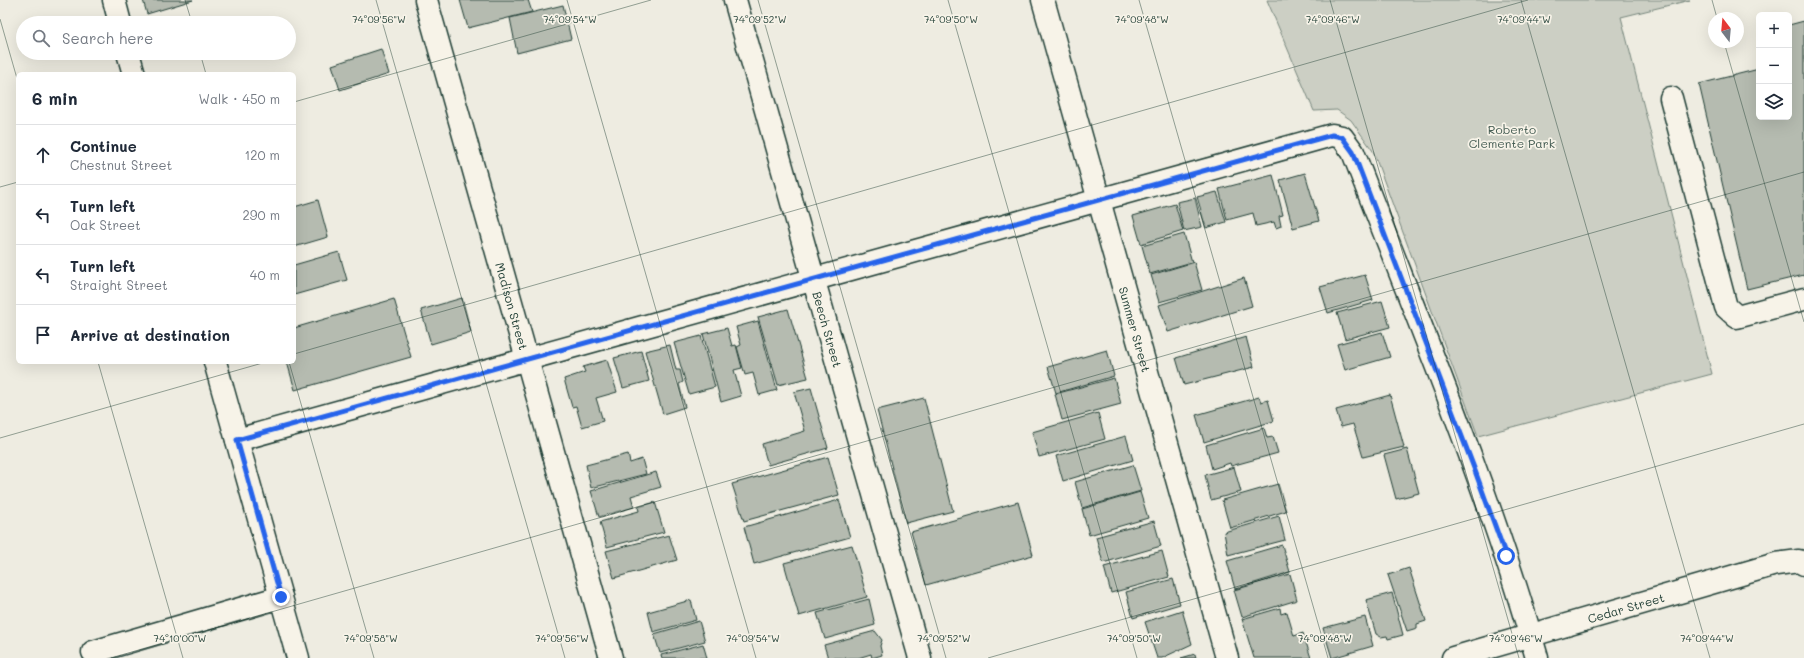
<!DOCTYPE html>
<html lang="en">
<head>
<meta charset="utf-8">
<style>
	body { margin:0; font-family:Mali,sans-serif; background:#f2f2f3; color:#1f2937 }
	.controls { position:absolute; right:12px; top:12px; display:grid; overflow:hidden; border-radius:6px; box-shadow:0 4px 16px #0002 }
	.controls button { width:36px; height:36px; display:grid; place-items:center; padding:0; border:0; border-bottom:1px solid #e0e1e3; background:#fff; color:#1f2937; font:20px sans-serif }
	.compass { position:absolute; left:1708px; top:12px; width:36px; height:36px; border-radius:50%; background:#fff; box-shadow:0 4px 16px #0002; rotate:344deg }
	.stop { position:absolute; width:12px; height:12px; margin:-9px; border:3px solid #2563eb; border-radius:50%; background:#fff }
	.stop.end { background:#2563eb; border-color:#fff; box-shadow:0 1px 4px #0008 }
	.list { margin:0; padding:0; list-style:none }
	h2 { display:flex; justify-content:space-between; align-items:center; height:52px; margin:0; padding:0 16px; font-size:17px }
	h2 small { font-size:13px; font-weight:400; color:#747a83 }
	.list li { display:grid; grid-template-columns:26px 1fr auto; gap:12px; align-items:center; box-sizing:border-box; height:60px; padding:0 16px; border-top:1px solid #e0e1e3 }
	.list b { display:block; font-size:15px; white-space:nowrap }
	.list p { margin:0; font-size:13px; white-space:nowrap; color:#747a83 }
	.list em { font-size:13px; font-style:normal; color:#747a83 }
	.icon { flex:none; width:22px; height:22px; fill:none; stroke:currentColor; stroke-width:2; stroke-linecap:round; stroke-linejoin:round }
	.map { position:relative; flex:none; width:1804px; height:658px; overflow:hidden }
	.search { position:absolute; background:#fff; box-shadow:0 4px 16px #0002; left:16px; top:16px; width:280px; height:44px; display:flex; align-items:center; gap:10px; box-sizing:border-box; padding:0 14px; border-radius:22px; color:#747a83; font-size:15px }
	.panel { position:absolute; background:#fff; box-shadow:0 4px 16px #0002; left:16px; top:72px; width:280px; height:292px; border-radius:6px }
	.map>svg:first-child { display:block }
</style>
</head>
<body>
<div class="map">
<svg width="1804" height="658" viewBox="0 0 1804 658">
	<rect width="100%" height="100%" fill="#eeece1"/>
	<filter id="ink" filterUnits="userSpaceOnUse"><feTurbulence type="fractalNoise" baseFrequency=".025" numOctaves="2"/><feDisplacementMap in="SourceGraphic" scale="8" xChannelSelector="R" yChannelSelector="G"/><feConvolveMatrix kernelMatrix="1 2 1 2 8 2 1 2 1" color-interpolation-filters="sRGB"/></filter>
	<g filter="url(#ink)">
		<!-- green -->
		<path fill="#cccfc4" stroke="#76867c" d="M1267,0H1690L1621,17L1712,374L1478,436L1373,151L1351,120L1337,110L1314,111Z"/>
		<!-- building -->
		<g fill="#b5bbb0" stroke="#1f3d34">
			<path d="M143,0H193L147,14Z"/>
			<path d="M460,0H528L532,12L468,28Z"/>
			<path d="M563,5L571,39L517,53L510,18Z"/>
			<path d="M1804,21V275L1747,289L1699,84L1759,69V117H1789V25Z"/>
			<path d="M381,49L389,74L340,90L332,65Z"/>
			<path d="M1305,173L1319,221L1293,228L1280,180Z"/>
			<path d="M1273,175L1283,215L1279,216L1281,226L1276,228L1274,222L1256,226L1253,213L1227,220L1219,189Z"/>
			<path d="M1217,192L1226,222L1206,228L1197,197Z"/>
			<path d="M1195,198L1202,227L1184,231L1177,202Z"/>
			<path d="M318,200L328,237L294,247V207Z"/>
			<path d="M1175,204L1183,231L1141,244L1133,216Z"/>
			<path d="M1184,234L1192,262L1150,274L1142,246Z"/>
			<path d="M339,252L347,280L294,295V265Z"/>
			<path d="M1194,262L1202,290L1159,302L1151,275Z"/>
			<path d="M1365,275L1373,300L1328,313L1320,287Z"/>
			<path d="M1244,278L1252,306L1168,332L1159,305Z"/>
			<path d="M462,298L471,332L431,344L421,310Z"/>
			<path d="M394,299L411,357L295,390L287,362H294V328Z"/>
			<path d="M1382,301L1390,327L1345,339L1337,313Z"/>
			<path d="M788,309L808,378L778,385L758,317Z"/>
			<path d="M758,321L777,390L759,395L753,373L745,375L737,347L741,345L736,327Z"/>
			<path d="M727,328L732,346L736,345L742,368L734,370L741,396L721,402L703,334Z"/>
			<path d="M1382,332L1390,357L1345,370L1337,344Z"/>
			<path d="M701,336L715,387L689,394L674,343Z"/>
			<path d="M1246,337L1254,367L1184,385L1176,358Z"/>
			<path d="M670,345L676,370H680L683,382L679,384L685,407L663,414L645,351Z"/>
			<path d="M1107,350L1114,376L1056,393L1048,367Z"/>
			<path d="M641,351L649,381L623,388L614,358Z"/>
			<path d="M607,360L617,392L596,398L603,421L582,427L576,406L572,407L564,379L585,372L583,367Z"/>
			<path d="M1114,378L1121,404L1062,420L1055,394Z"/>
			<path d="M811,388L828,448L768,465L762,444L805,431L794,392Z"/>
			<path d="M1390,395L1404,447L1363,457L1353,424L1341,427L1336,410Z"/>
			<path d="M1259,397L1261,402L1268,400L1274,421L1204,442L1196,415Z"/>
			<path d="M924,398L953,511L906,523L877,410Z"/>
			<path d="M1098,413L1105,439L1039,457L1032,432Z"/>
			<path d="M1264,428L1267,438L1273,437L1278,453L1231,466L1230,463L1212,469L1206,445Z"/>
			<path d="M1126,436L1133,460L1063,481L1056,456Z"/>
			<path d="M1407,449L1419,493L1396,499L1384,455Z"/>
			<path d="M628,454L630,463L642,459L646,474L591,488L586,465Z"/>
			<path d="M828,457L839,495L744,521L732,484Z"/>
			<path d="M1133,465L1141,491L1082,508L1075,482Z"/>
			<path d="M1234,467L1241,492L1211,500L1205,475Z"/>
			<path d="M656,472L661,487L631,496L634,507L599,517L591,491Z"/>
			<path d="M1278,484L1286,511L1230,528L1222,500Z"/>
			<path d="M1140,492L1148,518L1089,535L1082,509Z"/>
			<path d="M839,500L850,537L754,564L744,527Z"/>
			<path d="M655,502L664,532L607,547L600,522L639,511L638,507Z"/>
			<path d="M1018,502L1033,555L926,585L911,532Z"/>
			<path d="M1279,516L1285,540L1228,555L1224,532Z"/>
			<path d="M1154,521L1161,546L1103,563L1096,537Z"/>
			<path d="M669,535L677,560L614,578L606,551Z"/>
			<path d="M852,545L867,597L799,616L784,563Z"/>
			<path d="M1282,545L1290,572L1235,589L1227,561Z"/>
			<path d="M1162,551L1169,577L1111,593L1104,567Z"/>
			<path d="M1409,568L1426,621L1417,624V628L1407,631L1388,575Z"/>
			<path d="M1290,574L1297,600L1242,617L1234,590Z"/>
			<path d="M1173,579L1180,604L1133,618L1126,592Z"/>
			<path d="M1392,593L1403,635L1388,639L1387,636L1381,637L1376,634L1366,600Z"/>
			<path d="M869,599L875,625L825,639L817,613Z"/>
			<path d="M691,600L696,620L653,632L648,612Z"/>
			<path d="M1280,608L1281,614L1287,612L1294,636L1303,633L1311,658H1254L1242,619Z"/>
			<path d="M1182,610L1192,644L1162,658H1157L1145,622Z"/>
			<path d="M1365,617L1373,646L1332,658L1323,628Z"/>
			<path d="M699,621L705,641L660,653L654,634Z"/>
			<path d="M875,631L882,640L880,646L882,655L872,658L871,654L858,658H828L824,645Z"/>
			<path d="M703,644L707,658H662L661,655Z"/>
			<path d="M1195,654L1196,658H1181Z"/>
		</g>
		<g fill="none" stroke-linecap="round" stroke-linejoin="round">
			<defs>
				<g id="minor">
					<path id="s1" d="M426,0L611,658"/>
					<path id="s2" d="M735,0L920,658"/>
					<path id="s3" d="M1043,0L1227,658"/>
					<path d="M1671,98L1726,307L1737,317L1804,299"/>
					<path d="M237,440L1332,135L1342,137L1353,152C1417,319 1488,485 1537,658"/>
					<path d="M93,652L281,597"/>
					<path id="s4" d="M1453,658L1776,564L1799,561L1804,564"/>
				</g>
				<g id="major">
					<path d="M114,0L120,23"/>
					<path d="M128,53L134,74"/>
					<path d="M215,362L298,658"/>
				</g>
			</defs>
			<!-- minor casing -->
			<use href="#minor" stroke="#1f3d34" stroke-width="25"/>
			<!-- major casing -->
			<use href="#major" stroke="#1f3d34" stroke-width="25"/>
			<!-- minor -->
			<use href="#minor" stroke="#f7f3e8" stroke-width="22"/>
			<!-- major -->
			<use href="#major" stroke="#f7f3e8" stroke-width="22"/>
		</g>
	</g>
	<g fill="none" stroke-linecap="round" stroke-linejoin="round" filter="url(#ink)">
		<!-- route -->
		<path stroke="#2563eb" stroke-width="5" d="M281,597L237,440L1332,135L1342,137L1353,152L1474,468L1506,556"/>
	</g>
	<!-- ticks -->
	<path fill="none" stroke="#1f3d34" stroke-width="1" stroke-opacity="0.45" d="M185,0L192,23M376,0L565,658M567,0L756,658M758,0L946,658M948,0L1137,658M1139,0L1328,658M1330,0L1519,658M1521,0L1710,658M1712,0L1717,18M0,19L18,82M1724,42L1804,322M200,53L206,74M294,102L651,0M0,187L18,182M294,354L1528,0M98,362L183,658M289,362L374,658M0,438L266,362M111,658L1804,172M988,658L1804,424"/>
	<g text-anchor="middle" dominant-baseline="central" stroke-width="3.5" stroke-linejoin="round" paint-order="stroke">
		<!-- park labels -->
		<g font-size="12" fill="#425a51" stroke="#f7f3e8">
			<text x="1512" y="129">Roberto<tspan x="1512" dy="14">Clemente Park</tspan></text>
		</g>
		<!-- street labels -->
		<g font-size="12" fill="#1f3d34" stroke="#f7f3e8">
			<text stroke="none"><textPath href="#s1" startOffset="318">Madison Street</textPath></text>
			<text stroke="none"><textPath href="#s2" startOffset="342">Beech Street</textPath></text>
			<text stroke="none"><textPath href="#s3" startOffset="342">Summer Street</textPath></text>
			<text stroke="none"><textPath href="#s4" startOffset="180">Cedar Street</textPath></text>
		</g>
	</g>
	<g font-size="10" text-anchor="middle" fill="#1f3d34" stroke="#f7f3e8" stroke-width="3.5" stroke-linejoin="round" paint-order="stroke">
		<text x="379" y="23">74°09'56"W</text>
		<text x="570" y="23">74°09'54"W</text>
		<text x="760" y="23">74°09'52"W</text>
		<text x="951" y="23">74°09'50"W</text>
		<text x="1142" y="23">74°09'48"W</text>
		<text x="1333" y="23">74°09'46"W</text>
		<text x="1524" y="23">74°09'44"W</text>
		<text x="180" y="642">74°10'00"W</text>
		<text x="371" y="642">74°09'58"W</text>
		<text x="562" y="642">74°09'56"W</text>
		<text x="753" y="642">74°09'54"W</text>
		<text x="944" y="642">74°09'52"W</text>
		<text x="1134" y="642">74°09'50"W</text>
		<text x="1325" y="642">74°09'48"W</text>
		<text x="1516" y="642">74°09'46"W</text>
		<text x="1707" y="642">74°09'44"W</text>
	</g>
</svg>
<div class="controls">
<button>+</button>
<button>−</button>
<button><svg class="icon" aria-label="layers" viewBox="0 0 24 24"><path d="M12 4l9 5-9 5-9-5zM3 14l9 5 9-5"/></svg></button>
</div>
<svg class="compass" viewBox="-18 -18 36 36"><path d="M0-13l5 13h-10z" fill="#e53935"/><path d="M0 13l5-13h-10z" fill="#747a83"/></svg>
<div class="stop" style="left:1506px;top:556px"></div>
<div class="stop end" style="left:281px;top:597px"></div>
<div class="search"><svg class="icon" aria-label="search" viewBox="0 0 24 24"><circle cx="10" cy="10" r="6"/><path d="M15 15l6 6"/></svg>Search here</div>
<section class="panel">
<h2>6 min<small>Walk · 450 m</small></h2>
<ul class="list">
<li><svg class="icon" aria-label="ahead" viewBox="0 0 24 24"><path d="M12 20V5M6 11l6-6 6 6"/></svg><div><b>Continue</b><p>Chestnut Street</p></div><em>120 m</em></li>
<li><svg class="icon" aria-label="left" viewBox="0 0 24 24"><path d="M17 20v-9H6M10 6l-5 5 5 5"/></svg><div><b>Turn left</b><p>Oak Street</p></div><em>290 m</em></li>
<li><svg class="icon" aria-label="left" viewBox="0 0 24 24"><path d="M17 20v-9H6M10 6l-5 5 5 5"/></svg><div><b>Turn left</b><p>Straight Street</p></div><em>40 m</em></li>
<li><svg class="icon" aria-label="arrive" viewBox="0 0 24 24"><path d="M6 21V4h12l-3 4 3 4H6"/></svg><div><b>Arrive at destination</b></div></li>
</ul>
</section>
</div>
</body>
</html>
